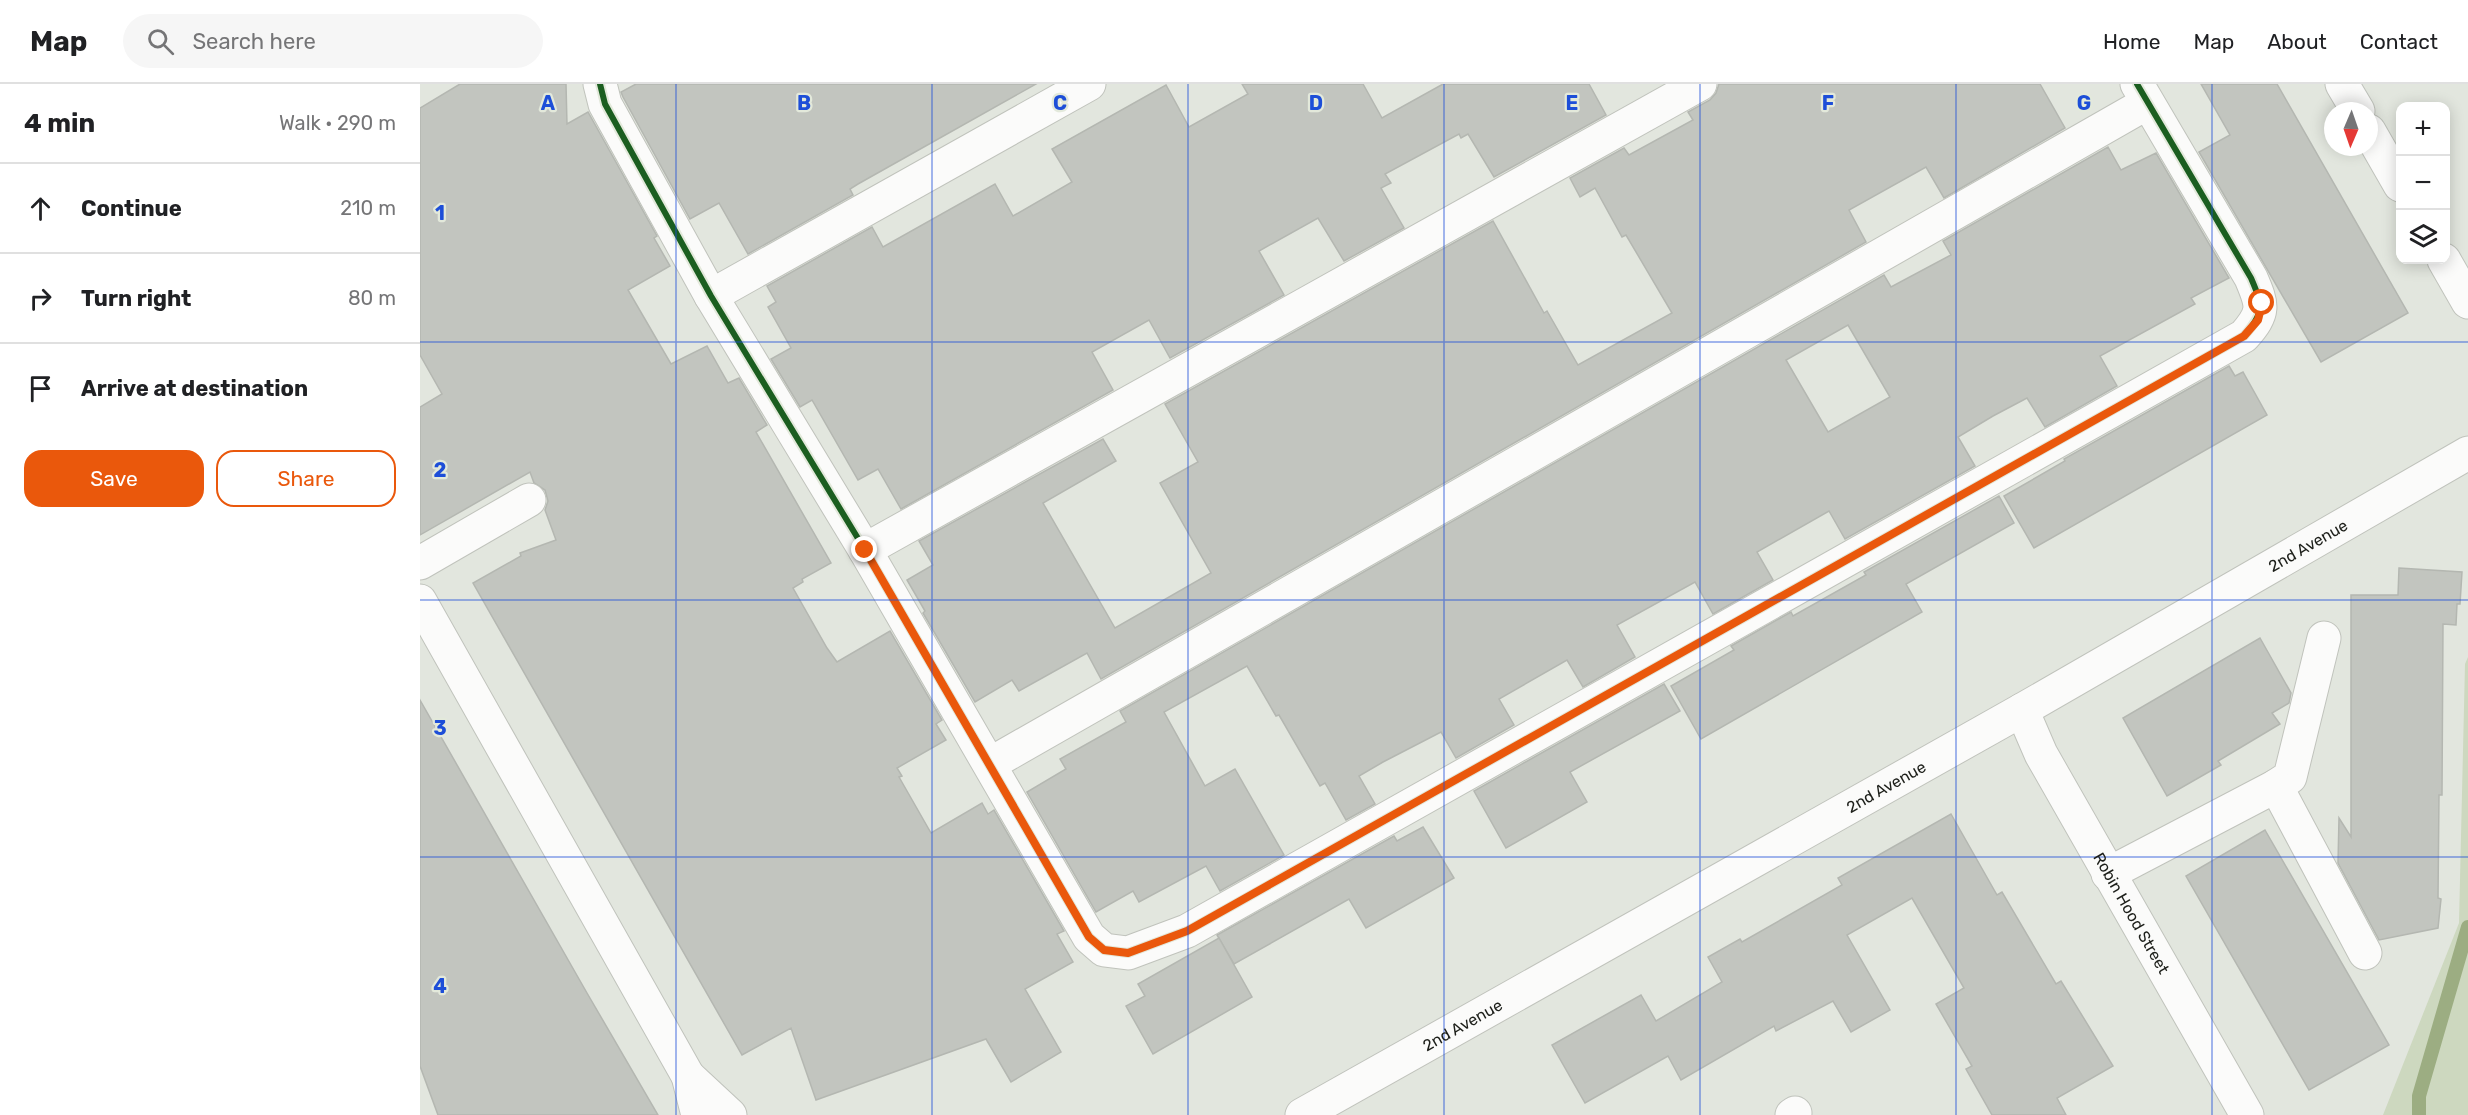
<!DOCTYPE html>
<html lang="en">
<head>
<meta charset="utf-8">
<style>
	body { margin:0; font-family:Rubik,sans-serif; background:#f6f6f6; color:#202124 }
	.controls { position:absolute; right:18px; top:18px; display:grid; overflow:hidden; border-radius:12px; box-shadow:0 3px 15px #0003 }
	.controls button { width:54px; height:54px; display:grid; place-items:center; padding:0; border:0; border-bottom:2px solid #e0e0e0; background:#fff; color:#202124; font:30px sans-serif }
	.compass { position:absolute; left:1904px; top:18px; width:54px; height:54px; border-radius:50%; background:#fff; box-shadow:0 3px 15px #0003; rotate:182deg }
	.stop { position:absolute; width:18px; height:18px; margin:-14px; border:4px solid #ea580c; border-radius:50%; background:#fff }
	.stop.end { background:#ea580c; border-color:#fff; box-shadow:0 2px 6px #0008 }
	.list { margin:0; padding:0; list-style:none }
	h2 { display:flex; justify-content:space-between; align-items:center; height:78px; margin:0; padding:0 24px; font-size:26px }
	h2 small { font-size:20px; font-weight:400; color:#757577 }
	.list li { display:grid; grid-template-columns:39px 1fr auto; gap:18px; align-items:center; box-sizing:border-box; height:90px; padding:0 24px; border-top:2px solid #e0e0e0 }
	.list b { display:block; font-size:22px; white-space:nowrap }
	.list em { font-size:20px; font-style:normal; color:#757577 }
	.actions { display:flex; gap:12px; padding:18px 24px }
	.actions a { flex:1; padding:14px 0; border:2px solid #ea580c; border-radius:18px; text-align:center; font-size:21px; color:#ea580c }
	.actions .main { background:#ea580c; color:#fff }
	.icon { flex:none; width:33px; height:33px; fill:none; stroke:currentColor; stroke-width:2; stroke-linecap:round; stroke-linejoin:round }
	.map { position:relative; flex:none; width:2048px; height:1031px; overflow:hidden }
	header { display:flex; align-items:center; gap:36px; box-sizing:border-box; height:84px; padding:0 30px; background:#fff; border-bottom:2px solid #e0e0e0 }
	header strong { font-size:28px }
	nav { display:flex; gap:33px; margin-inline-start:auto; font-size:21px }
	.search { width:420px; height:54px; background:#f6f6f6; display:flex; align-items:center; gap:15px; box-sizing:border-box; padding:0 21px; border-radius:33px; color:#757577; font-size:22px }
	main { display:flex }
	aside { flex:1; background:#fff }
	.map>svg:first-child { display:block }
</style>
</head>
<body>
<header>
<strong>Map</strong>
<div class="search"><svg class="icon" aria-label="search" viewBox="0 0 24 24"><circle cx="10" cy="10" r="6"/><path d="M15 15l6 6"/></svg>Search here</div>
<nav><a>Home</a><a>Map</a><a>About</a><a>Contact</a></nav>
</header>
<main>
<aside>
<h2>4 min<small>Walk · 290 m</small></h2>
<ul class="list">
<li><svg class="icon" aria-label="ahead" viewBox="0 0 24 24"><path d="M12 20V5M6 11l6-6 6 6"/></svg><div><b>Continue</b></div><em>210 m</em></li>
<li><svg class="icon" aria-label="right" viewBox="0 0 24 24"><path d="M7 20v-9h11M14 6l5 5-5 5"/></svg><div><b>Turn right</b></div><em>80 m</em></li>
<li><svg class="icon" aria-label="arrive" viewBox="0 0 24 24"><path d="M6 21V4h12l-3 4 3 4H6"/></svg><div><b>Arrive at destination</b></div></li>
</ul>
<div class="actions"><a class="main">Save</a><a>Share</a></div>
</aside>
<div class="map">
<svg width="2048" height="1031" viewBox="0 0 2048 1031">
	<rect width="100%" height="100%" fill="#e2e6de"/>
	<!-- green -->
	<path fill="#cdd8bf" d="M2048,573V1031H1963L2039,839L2045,580Z"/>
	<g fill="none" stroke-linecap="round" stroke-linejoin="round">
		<!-- stream -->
		<path stroke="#9cad82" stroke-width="14" d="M1999,1031V1012L2048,843"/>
	</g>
	<!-- building -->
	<g fill="#c2c5bf" stroke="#b4b7b1" stroke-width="1.5" fill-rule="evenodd">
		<path d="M40,0H146L147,40L168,28L237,152L234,154L250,182L208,206L251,280L287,262L308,299L319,294L347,341L336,348L411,479L382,495L383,498L373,504L407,564L417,578L470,547L522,636L516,640L526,656L477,684L482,692L479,693L511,749L562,719L568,730L574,726L644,847L637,850L653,878L605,905L641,968L591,998L566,955L396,1016L371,944L322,971L53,499L101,472L100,469L136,456L125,426L128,417L125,406L114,399L110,388L0,451V323L22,310L0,271V24Z"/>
		<path d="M216,0H616L438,100L430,105L433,111L328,170L299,119L270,135L203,13L201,8Z"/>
		<path d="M822,0H943L962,34L1023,0H1169L1186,31L1074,93L1048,50L1041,54L1039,50L965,90L971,99L961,104L984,144L924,177L898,134L839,167L864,211L750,274L729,236L672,268L693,306L481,425L458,385L438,396L392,316L380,323L351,275L371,264L348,223L356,218L347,202L452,143L463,163L575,100L593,132L652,98L632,65L746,1L769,43L828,10Z"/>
		<path d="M1299,0H1620L1645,44L1524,114L1506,83L1429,126L1446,158L681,595L667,569L599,607L592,596L555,618L503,529L505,527L487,496L513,481L499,457L683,355L696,377L623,419L695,544L791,489L740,399L778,378L745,320L1073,137L1124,229L1127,227L1158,281L1252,229L1206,151L1202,153L1175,104L1160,113L1150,94L1204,64L1209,71L1273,36L1268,28L1290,16L1296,9Z"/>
		<path d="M1781,0H1857L1988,229L1901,278L1779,68L1810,51Z"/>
		<path d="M1688,63L1701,86L1736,69L1809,194L1771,214L1775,220L1680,272L1697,302L1625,343L1607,314L1573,332L1538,353L1555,382L1425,455L1409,427L1337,468L1353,496L1293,530L1275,498L1197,541L1215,573L1163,603L1147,576L1079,615L1094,641L1036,674L1021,648L963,678L939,692L955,720L926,736L905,699L900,702L859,631L856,632L827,582L744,628L785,702L815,685L864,771L800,807L786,782L719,818L713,807L676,828L607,708L646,685L640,675L706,638L700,627L1464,191L1471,203L1531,171L1523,157ZM1428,241L1470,313L1408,348L1366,276Z"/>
		<path d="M1809,282L1815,292L1823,288L1847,331L1614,464L1584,412L1645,377L1644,375Z"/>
		<path d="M1579,412L1594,439L1486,500L1502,528L1281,655L1251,602L1314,566L1311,562L1371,528L1373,532L1446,491L1444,488Z"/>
		<path d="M1979,484L2042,488L2040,520H2037L2036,541L2023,540L2022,711H2019L2018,814L2021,815L2018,844L1959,856L1918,779L1919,734L1931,753V511H1978Z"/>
		<path d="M1840,554L1871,609L1869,619L1852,629L1860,640L1798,677L1801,681L1747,712L1703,634Z"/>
		<path d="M1244,600L1260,627L1150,688L1167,718L1086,764L1054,707Z"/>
		<path d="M0,616L167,909L238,1031H18L0,982Z"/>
		<path d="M1531,730L1577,811L1582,808L1636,900L1641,897L1693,982L1637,1014L1646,1031H1572L1546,985L1552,982L1516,920L1544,904L1492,814L1427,851L1470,926L1431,948L1413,917L1356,947L1354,942L1261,996L1248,972L1165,1019L1132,961L1221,911L1236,937L1302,898L1288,873L1320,855L1322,858L1422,801L1418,794Z"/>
		<path d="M1003,743L1034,794L946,844L929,815L814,880L797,851L974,752L977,757Z"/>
		<path d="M1845,746L1969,961L1889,1006L1766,792Z"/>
		<path d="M799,854L832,913L733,970L706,922L725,912L718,900Z"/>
	</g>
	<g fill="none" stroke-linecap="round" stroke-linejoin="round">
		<defs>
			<g id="minor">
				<path d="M180,0L185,20L291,212L445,466L669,853L684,866L708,869L767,847L1824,252C1845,228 1843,222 1831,194L1717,0"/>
				<path d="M1922,0L1938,27"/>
				<path d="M1949,47L1980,101"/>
				<path d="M2024,176L2048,218"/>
				<path d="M291,212L669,0"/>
				<path d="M445,466L1280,0"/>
				<path d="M0,479L109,416"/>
				<path d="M0,517L268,992L278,1031"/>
				<path id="s1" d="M1602,626L1621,670L1827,1031"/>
				<path d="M570,680L1727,19"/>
				<path d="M1856,702L1870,693L1904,554"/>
				<path d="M1688,790L1856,702L1945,869"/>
				<path d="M268,992L310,1031"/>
				<path d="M1372,1031L1375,1029"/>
			</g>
			<g id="tertiary">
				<path id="s2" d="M882,1031L1602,626L2048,369"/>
			</g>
		</defs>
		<!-- minor casing -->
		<use href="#minor" stroke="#c0c3bc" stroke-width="35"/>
		<!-- tertiary casing -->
		<use href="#tertiary" stroke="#c0c3bc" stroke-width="35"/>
		<!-- minor -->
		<use href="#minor" stroke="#fbfbfa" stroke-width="33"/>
		<!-- tertiary -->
		<use href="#tertiary" stroke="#fbfbfa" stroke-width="33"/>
		<defs>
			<path id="cycleway" d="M180,0L185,20L291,212L445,466L669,853L684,866L708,869L767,847L1824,252C1845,228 1843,222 1831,194L1717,0"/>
		</defs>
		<!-- cycleway casing -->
		<use href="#cycleway" stroke="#e3e9db" stroke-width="10"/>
		<!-- cycleway -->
		<use href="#cycleway" stroke="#1b5e20" stroke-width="6"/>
	</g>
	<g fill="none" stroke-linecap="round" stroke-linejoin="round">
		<!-- route -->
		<path stroke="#ea580c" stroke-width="8" d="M445,466L669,853L684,866L708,869L767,847L1824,252L1838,236L1842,219"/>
	</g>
	<!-- grid -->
	<path fill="none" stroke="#1d4ed8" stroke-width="1.5" stroke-opacity="0.55" d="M256,0V1031M512,0V1031M768,0V1031M1024,0V1031M1280,0V1031M1536,0V1031M1792,0V1031M0,258H2048M0,516H2048M0,773H2048"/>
	<g text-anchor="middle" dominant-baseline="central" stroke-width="4.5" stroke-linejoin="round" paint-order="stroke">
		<!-- street labels -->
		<g font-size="16" fill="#1d1f1a" stroke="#e3e9db">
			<text stroke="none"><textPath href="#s2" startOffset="1156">2nd Avenue</textPath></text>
			<text stroke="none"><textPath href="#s2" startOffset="670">2nd Avenue</textPath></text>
			<text stroke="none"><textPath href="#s1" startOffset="231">Robin Hood Street</textPath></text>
			<text stroke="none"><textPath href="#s2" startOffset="184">2nd Avenue</textPath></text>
		</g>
	</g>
	<g font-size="20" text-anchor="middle" font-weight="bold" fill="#1d4ed8" stroke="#e3e9db" stroke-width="4.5" stroke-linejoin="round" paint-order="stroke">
		<text x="128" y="26">A</text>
		<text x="384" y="26">B</text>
		<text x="640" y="26">C</text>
		<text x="896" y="26">D</text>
		<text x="1152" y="26">E</text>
		<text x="1408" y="26">F</text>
		<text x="1664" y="26">G</text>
		<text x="20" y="136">1</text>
		<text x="20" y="393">2</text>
		<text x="20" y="651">3</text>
		<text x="20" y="909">4</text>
	</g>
</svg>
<div class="controls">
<button>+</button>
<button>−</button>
<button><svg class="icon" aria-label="layers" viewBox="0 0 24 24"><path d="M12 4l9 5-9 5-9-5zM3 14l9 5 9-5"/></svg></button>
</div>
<svg class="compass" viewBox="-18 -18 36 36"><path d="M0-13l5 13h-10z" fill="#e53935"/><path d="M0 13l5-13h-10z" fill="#757577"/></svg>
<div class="stop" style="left:1842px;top:219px"></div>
<div class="stop end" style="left:445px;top:466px"></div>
</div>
</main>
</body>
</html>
